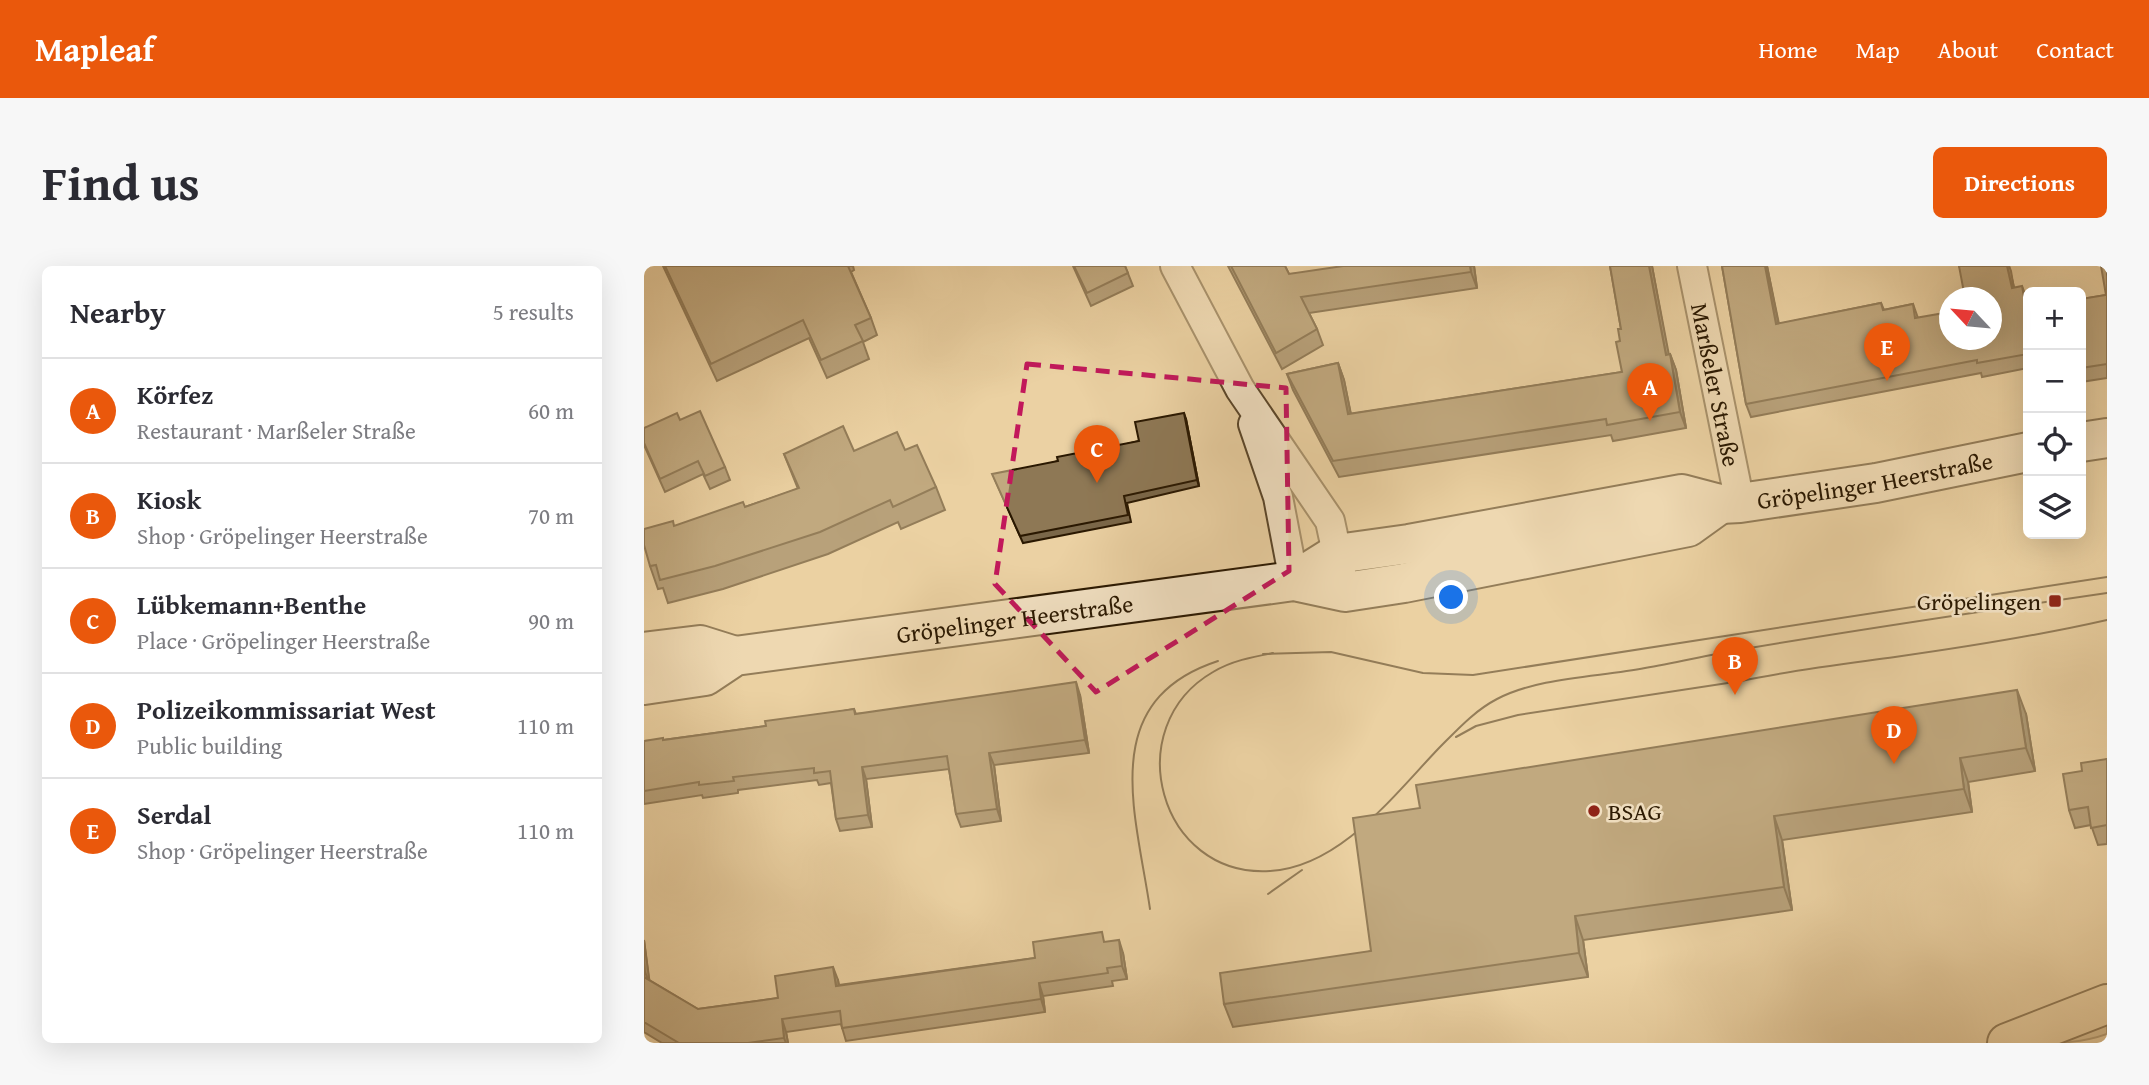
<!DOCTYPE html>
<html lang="en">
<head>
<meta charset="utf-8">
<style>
	body { margin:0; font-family:"Gentium Book Plus",serif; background:#f7f7f7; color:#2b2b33 }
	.controls { position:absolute; right:21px; top:21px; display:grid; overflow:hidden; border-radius:10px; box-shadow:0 7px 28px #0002 }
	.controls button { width:63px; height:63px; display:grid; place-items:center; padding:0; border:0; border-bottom:2px solid #e1e1e2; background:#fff; color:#2b2b33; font:35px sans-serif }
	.compass { position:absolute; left:1295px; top:21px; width:63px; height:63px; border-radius:50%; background:#fff; box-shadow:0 7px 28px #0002; rotate:296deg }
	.you { position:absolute; left:808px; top:332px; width:24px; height:24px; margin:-18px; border:5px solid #fff; border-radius:50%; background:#1a73e8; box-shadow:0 0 0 10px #1a73e833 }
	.badge { display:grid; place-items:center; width:46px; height:46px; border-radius:50%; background:#ea580c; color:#fff; font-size:23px; font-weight:700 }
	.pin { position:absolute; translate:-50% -58px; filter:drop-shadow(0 2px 4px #0008) }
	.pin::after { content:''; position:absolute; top:37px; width:24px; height:21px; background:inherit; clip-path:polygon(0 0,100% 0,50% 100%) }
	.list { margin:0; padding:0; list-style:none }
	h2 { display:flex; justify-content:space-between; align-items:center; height:91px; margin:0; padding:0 28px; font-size:30px }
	h2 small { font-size:23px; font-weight:400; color:#7c7c81 }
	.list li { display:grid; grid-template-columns:46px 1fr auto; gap:21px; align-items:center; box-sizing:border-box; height:105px; padding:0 28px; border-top:2px solid #e1e1e2 }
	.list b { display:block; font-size:26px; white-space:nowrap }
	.list p { margin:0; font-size:23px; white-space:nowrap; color:#7c7c81 }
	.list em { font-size:23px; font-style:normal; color:#7c7c81 }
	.icon { flex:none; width:38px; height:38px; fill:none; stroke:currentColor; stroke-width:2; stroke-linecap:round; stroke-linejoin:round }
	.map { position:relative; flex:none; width:1463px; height:777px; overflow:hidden; border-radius:10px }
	header { display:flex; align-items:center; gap:42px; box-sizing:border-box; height:98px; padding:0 35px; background:#ea580c; color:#fff }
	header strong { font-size:33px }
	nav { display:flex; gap:38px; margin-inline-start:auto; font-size:24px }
	.intro { display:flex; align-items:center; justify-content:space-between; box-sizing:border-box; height:168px; padding:0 42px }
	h1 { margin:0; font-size:49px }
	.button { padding:18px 32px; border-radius:10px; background:#ea580c; color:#fff; font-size:24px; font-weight:700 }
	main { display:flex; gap:42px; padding:0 42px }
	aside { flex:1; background:#fff; border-radius:10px; box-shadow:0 7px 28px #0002 }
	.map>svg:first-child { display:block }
</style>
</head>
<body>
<header>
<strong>Mapleaf</strong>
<nav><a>Home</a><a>Map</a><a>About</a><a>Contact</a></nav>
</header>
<div class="intro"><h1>Find us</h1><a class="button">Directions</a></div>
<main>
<aside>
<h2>Nearby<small>5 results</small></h2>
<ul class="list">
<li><span class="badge">A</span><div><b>Körfez</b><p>Restaurant · Marßeler Straße</p></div><em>60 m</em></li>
<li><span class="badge">B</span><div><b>Kiosk</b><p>Shop · Gröpelinger Heerstraße</p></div><em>70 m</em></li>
<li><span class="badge">C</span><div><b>Lübkemann+Benthe</b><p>Place · Gröpelinger Heerstraße</p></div><em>90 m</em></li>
<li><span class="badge">D</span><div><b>Polizeikommissariat West</b><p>Public building</p></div><em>110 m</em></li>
<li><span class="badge">E</span><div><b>Serdal</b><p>Shop · Gröpelinger Heerstraße</p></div><em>110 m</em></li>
</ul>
</aside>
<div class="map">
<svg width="1463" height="777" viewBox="0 0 1463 777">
	<rect width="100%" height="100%" fill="#ebd1a3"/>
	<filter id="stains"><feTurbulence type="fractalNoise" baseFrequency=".00286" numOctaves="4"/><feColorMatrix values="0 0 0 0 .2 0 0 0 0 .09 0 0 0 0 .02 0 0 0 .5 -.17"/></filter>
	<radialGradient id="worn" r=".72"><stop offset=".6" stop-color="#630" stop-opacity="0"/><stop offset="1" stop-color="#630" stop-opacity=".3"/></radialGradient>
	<!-- green -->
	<path fill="#cab287" stroke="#7a6544" stroke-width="2" d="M1463,749V768C1438,777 1416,777 1389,777Z"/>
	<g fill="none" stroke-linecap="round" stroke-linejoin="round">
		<defs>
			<g id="minor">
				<path d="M531,0L596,123L686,255L697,306"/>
				<path id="s1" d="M1048,0L1096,237"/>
				<path d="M609,158L634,231L650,315"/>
			</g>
			<g id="secondary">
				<path d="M1437,176L1463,172"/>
				<path id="s2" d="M650,315L693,288L765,278L1038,228L1076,238L1096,237L1232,217L1384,186"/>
				<path d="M0,386L56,379L91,390"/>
				<path id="s3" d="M0,419L61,410L91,390L650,315L701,326L760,317L1044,261L1076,238"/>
			</g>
			<path id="primary" d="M1363,777L1463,738"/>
		</defs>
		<!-- minor casing -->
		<use href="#minor" stroke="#5a462a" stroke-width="32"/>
		<!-- secondary casing -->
		<use href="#secondary" stroke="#2a1801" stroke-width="42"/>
		<!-- primary casing -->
		<use href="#primary" stroke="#2a1801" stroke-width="42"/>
		<!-- minor -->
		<use href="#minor" stroke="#f2e1c3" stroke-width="28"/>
		<!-- secondary -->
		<use href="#secondary" stroke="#f2e1c3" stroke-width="38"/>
		<!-- primary -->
		<use href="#primary" stroke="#ebd1a3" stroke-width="38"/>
		<!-- tram -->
		<g stroke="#2a1801" stroke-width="2">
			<path d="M629,387C608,391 587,395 569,406C474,461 515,612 626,605C696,601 750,529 795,482C813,464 830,445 853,433C895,411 955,411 1001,402C1032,397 1063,389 1094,384C1217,363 1340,345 1463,327"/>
			<path d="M619,388L687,386L779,407L829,409L1463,311"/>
			<path d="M812,471L832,460L874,449L1097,415C1148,404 1200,398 1251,391C1322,381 1393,370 1463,354"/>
			<path d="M624,628L658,604"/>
			<path d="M506,643C492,547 452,435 574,395"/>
		</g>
	</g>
	<!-- wall -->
	<g fill="#7a6749" stroke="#2a1801" stroke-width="2">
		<path d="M19,0H209L210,4L207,6L227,52L233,69L219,76L225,93L183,112L165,72L73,115Z"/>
		<path d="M429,0H481L489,20L447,40Z"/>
		<path d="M584,0H641L645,8L830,0L833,22L665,47L673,63L679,79L638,103Z"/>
		<path d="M966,0H1008L1024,88H1026L1032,104L1042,162L969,175L967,169L695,211L649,124L643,108L694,97L700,114L707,148L978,106L976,75L977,63Z"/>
		<path d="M1078,0H1123L1135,58L1237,37L1240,44L1269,38L1274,52L1348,74L1315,0H1365L1370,21L1383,33L1384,39V102L1338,111L1337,107L1107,151L1102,138Z"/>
		<path d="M1463,0V112L1437,116V33L1462,29Z"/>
		<path d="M542,153L555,220L483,237L487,256L379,277L351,214L414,195L495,175Z"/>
		<path d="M36,154L81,201L86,214L66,223L59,208L21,226L0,179V162Z"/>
		<path d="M261,184L292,221L301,244L257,263L254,256L184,288L79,323L24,337L19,322L14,323L6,300L101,241L154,223L140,188Z"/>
		<path d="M436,429L445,487L350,499L357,555L317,561L312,548L305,503L222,513L228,561L196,565L192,553L187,517L175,519L173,514L94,524V527L59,532L58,529L0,538V475L19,474L122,460L210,443L212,448Z"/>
		<path d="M1382,448L1391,505L1324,516L1328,546L1138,574L1148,644L939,674L944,711L589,761L580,738L727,685L776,542Z"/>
		<path d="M1463,493V578L1454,579L1447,559L1431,562L1425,544L1438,505Z"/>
		<path d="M0,674L5,714L54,743L134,732L194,714L195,719L391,692L461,676L479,687L483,713L468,715L469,720L399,730L401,746L202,775L197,758L142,766L144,777H18L0,766Z"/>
	</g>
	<!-- shaded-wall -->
	<g fill="#63543c" stroke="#2a1801" stroke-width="2">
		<path d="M826,0H830L833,22L827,6Z"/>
		<path d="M1005,0H1008L1028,105L1022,89Z"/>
		<path d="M1121,0H1123L1137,71L1132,58Z"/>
		<path d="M1363,0H1365L1367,5L1372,35L1368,22Z"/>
		<path d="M1378,20L1383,33L1384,47L1382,42Z"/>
		<path d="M1026,88L1032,104L1042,162L1036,146Z"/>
		<path d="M694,97L700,114L710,165L704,148Z"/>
		<path d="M540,147L542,153L555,220L553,214Z"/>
		<path d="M432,416L436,429L445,487L441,474Z"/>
		<path d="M1373,424L1382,448L1391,505L1382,482Z"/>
		<path d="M345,487L350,499L357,555L353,543Z"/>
		<path d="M1316,492L1324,516L1328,546L1320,523Z"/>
		<path d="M218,501L222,513L228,561L224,549Z"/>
		<path d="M1130,550L1138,574L1148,644L1140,621Z"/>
		<path d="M931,650L939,674L944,711L935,687Z"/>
		<path d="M0,674L6,719L1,706L0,696Z"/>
		<path d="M475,674L479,687L483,713L478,700Z"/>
		<path d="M189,701L194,714L196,733L192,720Z"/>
		<path d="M395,717L399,730L401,746L397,733Z"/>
		<path d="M138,753L142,766L144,777H142L140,772Z"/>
	</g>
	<!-- building -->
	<g fill="#8e7855" stroke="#2a1801" stroke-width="2">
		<path d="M21,0H204L227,52L211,59L219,75L177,94L159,54L67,98Z"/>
		<path d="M430,0H481L484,7L443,27Z"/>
		<path d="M587,0H641L645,8L699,0H826L827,6L657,31L673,63L632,87Z"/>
		<path d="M966,0H1005L1022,89L1026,88L1036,146L963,159L962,153L689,195L643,108L694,97L704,148L978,106L972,76L976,75L974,63H977Z"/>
		<path d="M1078,0H1121L1132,58L1237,37L1239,44L1269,38L1271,52L1306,46V74H1348V32H1321L1315,0H1363L1368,22L1378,20L1382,42L1384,41V88L1333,97V94L1102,138Z"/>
		<path d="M1457,0H1463V98L1437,102V33L1462,29Z"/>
		<path d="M56,145L81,201L61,210L54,195L16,213L0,177V162L33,147L36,154Z"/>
		<path d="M540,147L553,214L480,230L484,249L376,270L348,208L414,195L413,191L495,175L491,156Z"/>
		<path d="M199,160L210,185L253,166L261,184L273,179L292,221L249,241L246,234L176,266L71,300L16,314L12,299L6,300L0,279V263L29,255L30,260L99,236L101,241L155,222L140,188Z"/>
		<path d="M432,416L441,474L345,487L353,543L312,548L303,490L218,501L224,549L192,553L186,505L170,507V502L89,511L90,515L55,519V516L0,525V475L19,472V474L122,460L121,455L210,443L211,448Z"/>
		<path d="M1373,424L1382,482L1316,492L1320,523L1130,550L1140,621L931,650L935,687L580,738L576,707L727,685L709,552L776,542L772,519Z"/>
		<path d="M1463,493V559L1447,562L1444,541L1425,544L1419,508L1438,505L1437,497Z"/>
		<path d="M458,666L460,676L475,674L478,700L463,702L464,707L395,717L397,733L198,762L196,745L138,753L140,772L104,777H35L0,756V711L54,743L134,732L131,710L189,701L192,720L391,692L389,676Z"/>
	</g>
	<!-- marked area -->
	<path d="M0 0H1463V777H0ZM383,98L642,122L645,305L452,426L351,318Z" fill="#ebd1a3" fill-opacity=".55" fill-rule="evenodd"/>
	<path fill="none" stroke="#c2185b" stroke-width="5" stroke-dasharray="14 9" stroke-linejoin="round" d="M383,98L642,122L645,305L452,426L351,318Z"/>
	<!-- markers -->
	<g fill="#8f2418" stroke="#f2e1c3" stroke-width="2.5">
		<rect x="1404" y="328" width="14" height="14" rx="3.5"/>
		<circle cx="950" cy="545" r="7"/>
	</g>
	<g text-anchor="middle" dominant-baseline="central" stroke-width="5" stroke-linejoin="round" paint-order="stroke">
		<!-- street labels -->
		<g font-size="24" fill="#2a1801" stroke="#f2e1c3">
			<text stroke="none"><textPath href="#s1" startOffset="121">Marßeler Straße</textPath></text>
			<text stroke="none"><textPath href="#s2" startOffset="597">Gröpelinger Heerstraße</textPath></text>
			<text stroke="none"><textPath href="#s3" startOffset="380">Gröpelinger Heerstraße</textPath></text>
		</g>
		<!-- poi labels -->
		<g font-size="24" fill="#2a1801" stroke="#f2e1c3" text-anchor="end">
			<text x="1397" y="335">Gröpelingen</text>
			<text x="964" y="545" text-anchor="start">BSAG</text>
		</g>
	</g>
	<rect width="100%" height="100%" filter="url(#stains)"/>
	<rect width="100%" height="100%" fill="url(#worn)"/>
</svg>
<div class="controls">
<button>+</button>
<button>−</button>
<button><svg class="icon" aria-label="locate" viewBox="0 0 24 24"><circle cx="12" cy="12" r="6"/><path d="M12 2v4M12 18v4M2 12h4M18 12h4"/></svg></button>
<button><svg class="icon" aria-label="layers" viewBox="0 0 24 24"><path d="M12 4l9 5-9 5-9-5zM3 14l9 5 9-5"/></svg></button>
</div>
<svg class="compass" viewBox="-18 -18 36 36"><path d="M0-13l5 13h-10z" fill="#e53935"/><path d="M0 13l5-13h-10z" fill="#7c7c81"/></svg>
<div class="you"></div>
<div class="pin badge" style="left:1006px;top:155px">A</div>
<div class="pin badge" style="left:1091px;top:429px">B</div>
<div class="pin badge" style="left:453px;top:217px">C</div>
<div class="pin badge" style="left:1250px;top:498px">D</div>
<div class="pin badge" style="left:1243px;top:115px">E</div>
</div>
</main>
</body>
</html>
